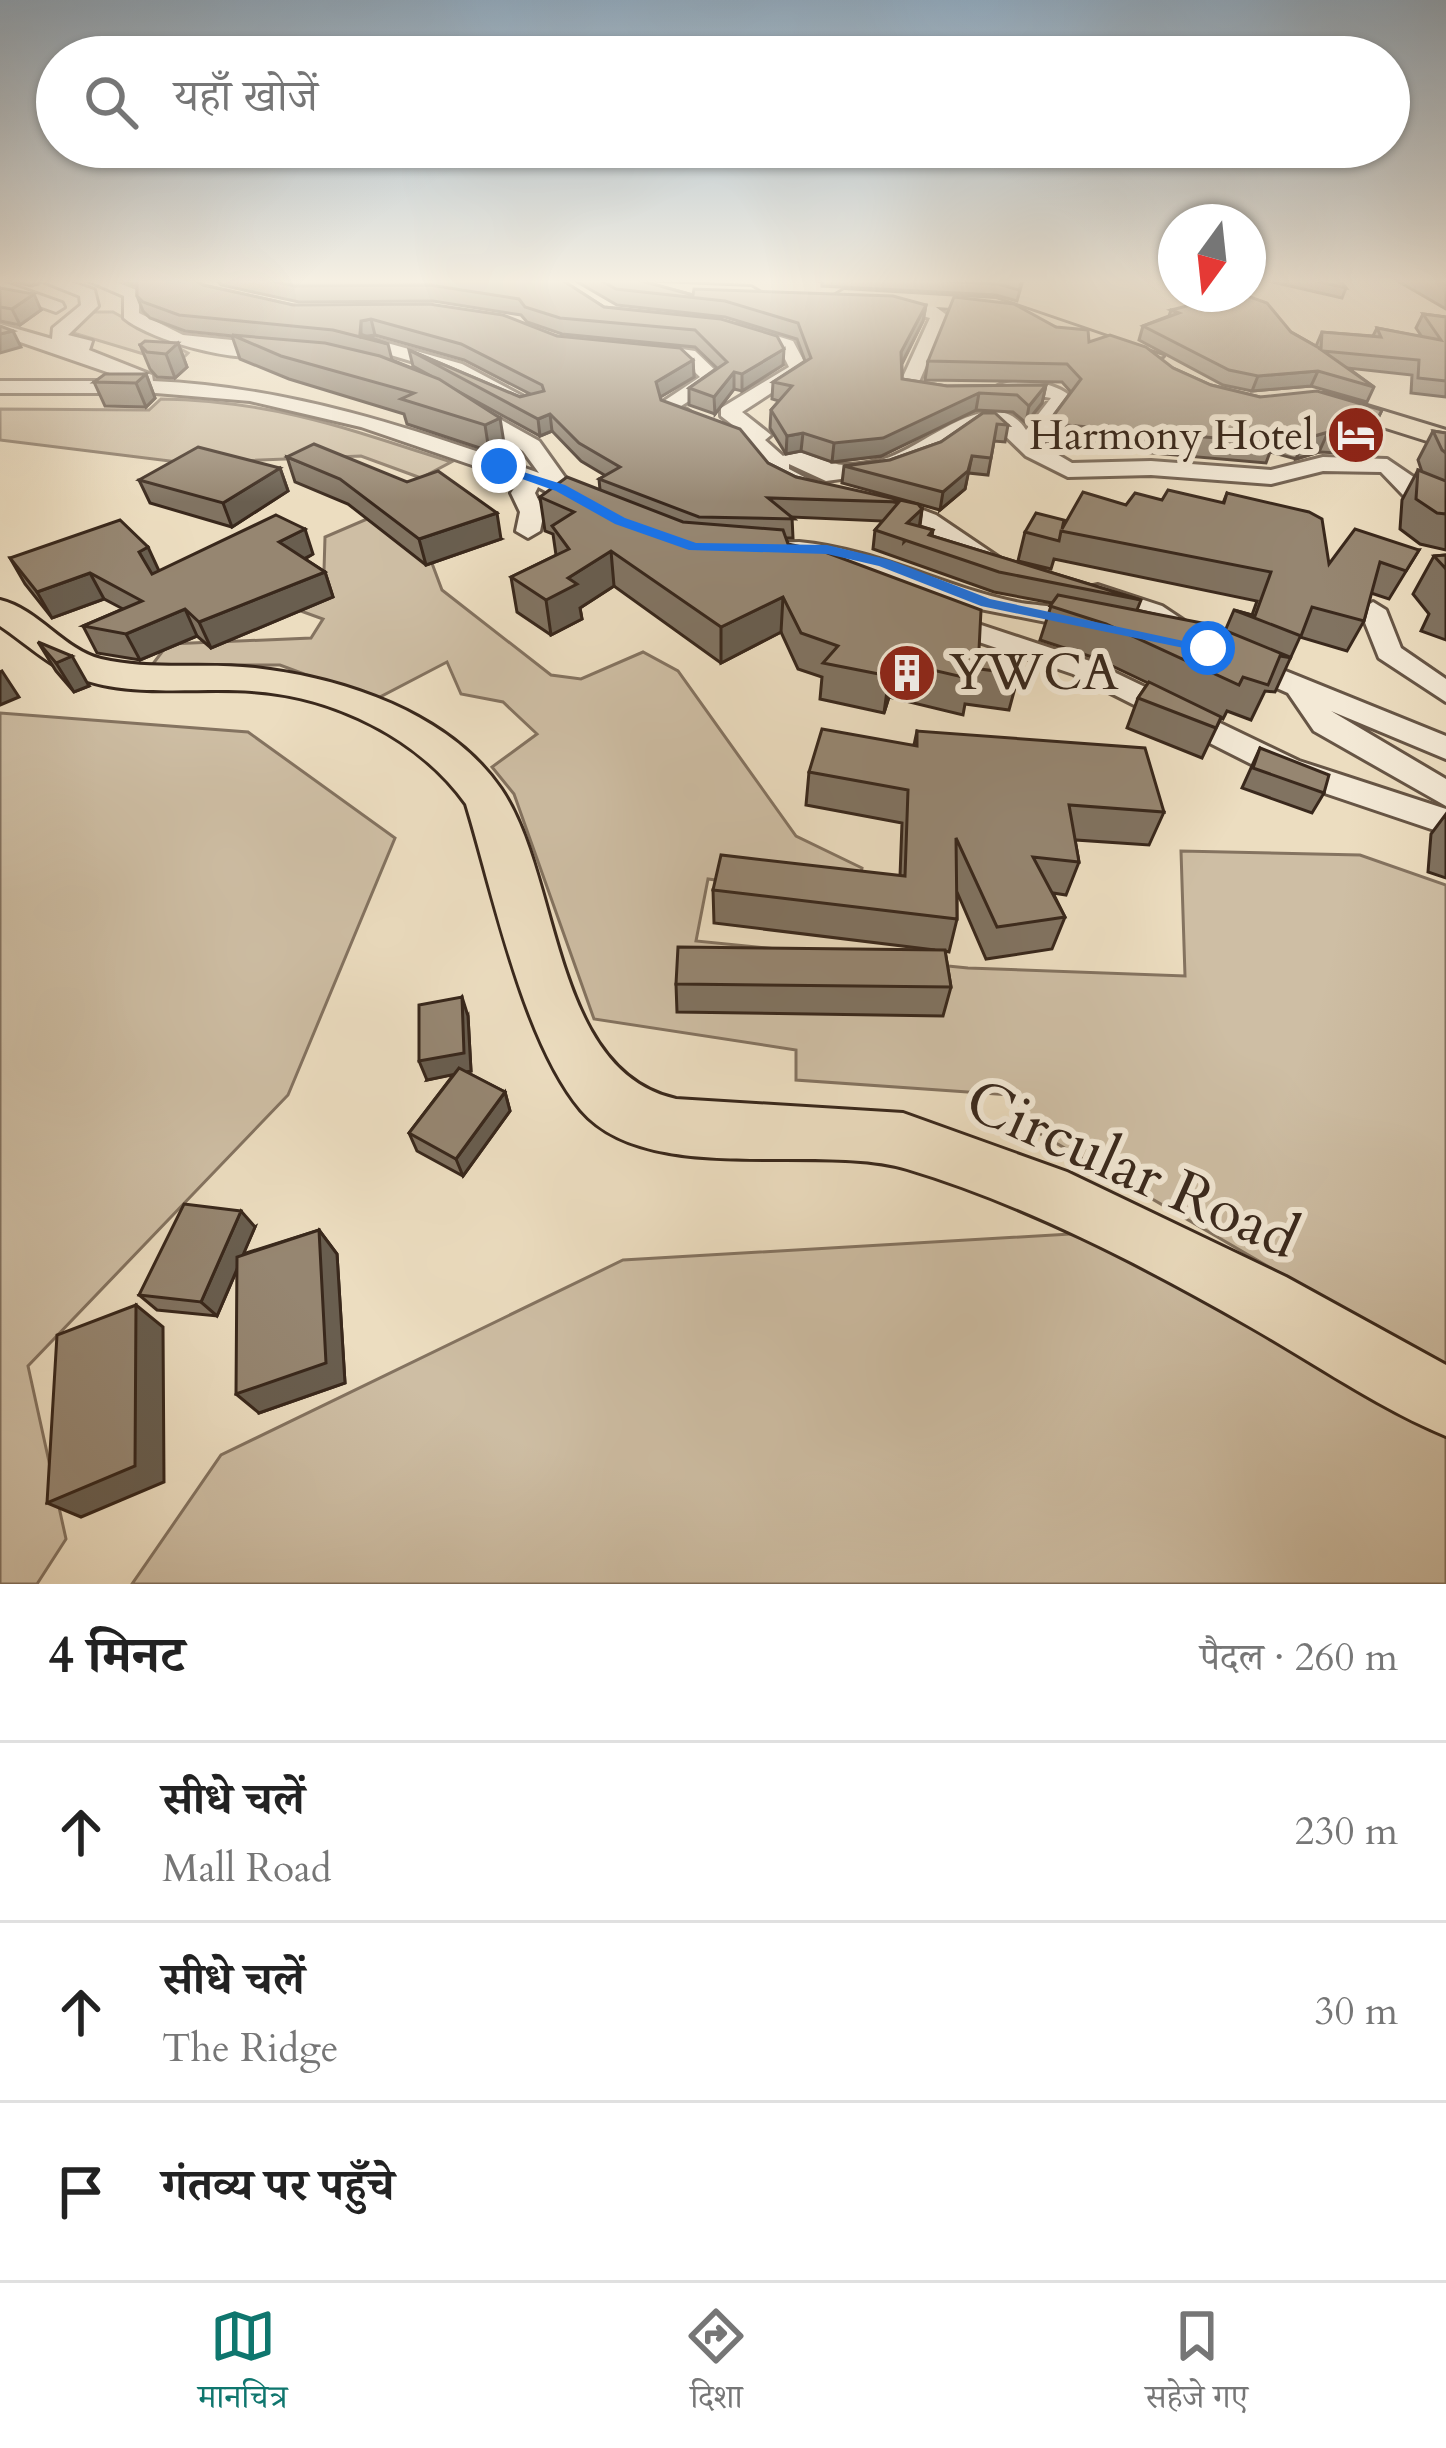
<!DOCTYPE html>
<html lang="hi">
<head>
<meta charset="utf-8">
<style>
	body { margin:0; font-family:Cardo,"Noto Serif Devanagari",serif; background:#f2f2f2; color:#222 }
	.compass { position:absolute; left:1158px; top:204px; width:108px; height:108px; border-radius:50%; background:#fff; box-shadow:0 3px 9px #0004; rotate:195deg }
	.stop { position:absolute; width:36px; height:36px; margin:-27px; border:9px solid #1a73e8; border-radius:50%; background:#fff }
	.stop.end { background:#1a73e8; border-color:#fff; box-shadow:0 3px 12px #0008 }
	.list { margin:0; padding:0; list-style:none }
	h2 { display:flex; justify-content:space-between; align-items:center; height:156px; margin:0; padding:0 48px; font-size:51px }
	h2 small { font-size:39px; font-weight:400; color:#767676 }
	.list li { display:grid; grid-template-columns:78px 1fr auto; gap:36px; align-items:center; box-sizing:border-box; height:180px; padding:0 48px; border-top:3px solid #e0e0e0 }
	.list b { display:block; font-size:45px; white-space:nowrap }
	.list p { margin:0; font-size:39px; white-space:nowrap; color:#767676 }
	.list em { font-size:39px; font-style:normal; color:#767676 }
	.icon { flex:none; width:66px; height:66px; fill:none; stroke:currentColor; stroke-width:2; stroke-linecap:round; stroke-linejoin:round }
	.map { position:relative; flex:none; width:1446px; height:1584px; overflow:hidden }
	.search { position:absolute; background:#fff; box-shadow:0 3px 9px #0004; left:36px; right:36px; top:36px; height:132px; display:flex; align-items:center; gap:30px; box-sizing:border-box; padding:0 42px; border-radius:66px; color:#767676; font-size:45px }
	.sheet { height:696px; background:#fff }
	nav { display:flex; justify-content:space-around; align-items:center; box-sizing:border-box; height:168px; border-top:3px solid #e0e0e0; background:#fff; font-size:33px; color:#767676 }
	nav a { display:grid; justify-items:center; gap:6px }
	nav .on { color:#0f766e }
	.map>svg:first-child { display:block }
</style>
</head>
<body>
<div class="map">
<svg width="1446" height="1584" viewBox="0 0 1446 1584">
	<rect width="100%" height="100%" fill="#ecddc0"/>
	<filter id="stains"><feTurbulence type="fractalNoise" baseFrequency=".00167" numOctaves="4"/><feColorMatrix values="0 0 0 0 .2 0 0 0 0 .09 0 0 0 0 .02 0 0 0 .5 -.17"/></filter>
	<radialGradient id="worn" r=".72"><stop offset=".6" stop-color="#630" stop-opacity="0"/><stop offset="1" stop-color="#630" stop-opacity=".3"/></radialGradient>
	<!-- green -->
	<g fill="#cebea4" stroke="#847360" stroke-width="3">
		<path d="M95,312H113L188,353L177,364L70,332L81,316Z"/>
		<path d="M161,399C273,401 346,428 451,462L421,478L361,456L186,463L0,440V409L149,410Z"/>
		<path d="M367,519L430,558L442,590L551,675L581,679L643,652L678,671L796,836L862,868L856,899L708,879L696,941L968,968L1185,976L1181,851L1360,855L1446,885V1370L1032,1129L1025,1096L796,1080V1050L594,1019L514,794L492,767L537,734L503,702L461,694L447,662L374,700L280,665H152L168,644L311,638L323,619L298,610L303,588L324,571L325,537Z"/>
		<path d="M0,713L248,732L395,838L288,1095L28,1366L66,1539L37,1584H0Z"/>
		<path d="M1087,1233L1446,1434V1584H132L221,1455L623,1260Z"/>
	</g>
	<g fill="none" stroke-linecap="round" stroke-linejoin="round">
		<defs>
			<g id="minor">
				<path d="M40,280H65L94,290L98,306L68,335L92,341L89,350L152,375L153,381C289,387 412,428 539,473L523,451L454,407L471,403L539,441L569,483L608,509L588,514L538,487L535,493L544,512L540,531L528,538L516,531L520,512L511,493L519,481L361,427L250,401L156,393H0V381H133L0,335V324L52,339L53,328L81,305L80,296Z"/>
				<path d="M87,280H111L139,291V313L183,335L280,345L289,350C258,371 152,342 124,318V296Z"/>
				<path d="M0,281L62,303L64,307L56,312L0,292Z"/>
				<path d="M880,294L929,302L948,316L918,384L947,390V398L898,388L930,318L874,303Z"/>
				<path d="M738,324L793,341L808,369L742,412L771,435L765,440L783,456L793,450C833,462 837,472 884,459C923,449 993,379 1026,430L1051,398L994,388C1013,376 1057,381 1072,398L1045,433V447L1072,463L1151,461L1271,470L1323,457L1387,459L1446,499V515L1404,496L1381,472L1323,471L1271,484L1151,475L1068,477L1026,456L994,425H978L937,455L886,473L826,481L789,464V469L825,488L814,495L769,477L768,466C738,431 687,440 658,405L700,377L682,360L642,353V345L648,344L695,351L719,374V382L681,406L699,418L738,429L721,416V408L789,367L780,349L732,333L729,329Z"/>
				<path d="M373,339L462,364L541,406L524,410L448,372L367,348V340Z"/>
				<path d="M881,494L936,515L1010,565L997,573L988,570L919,525L873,506L869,501Z"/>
				<path d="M799,542C877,549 945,588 1021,603C1044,607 1085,606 1101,622L1087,630L975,608L849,564L766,557L754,550L766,543Z"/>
				<path d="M1098,585L1162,606L1207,636L1203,642C1186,646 1112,607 1089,599V587Z"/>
				<path d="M1373,602L1386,610L1401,648L1446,679V702L1379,658L1360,610Z"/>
				<path d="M936,610L1093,662L1299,761L1446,809V834L1277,777L1073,674L926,624L922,618Z"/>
				<path d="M1241,653L1446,736V759L1331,711L1446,779V806L1314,731L1288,693L1231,668L1227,662Z"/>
			</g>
			<g id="major">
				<path d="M594,280L751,287L761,293L751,299H658Z"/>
				<path d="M844,290L996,299L1163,356L1143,361L994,311L837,300L834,296Z"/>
				<path d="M1325,393L1446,430V447L1316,406L1312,401Z"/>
				<path d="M0,600C38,609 64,650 101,659C152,671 205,662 255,668C344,678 449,713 501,789C561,877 551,1071 676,1099L903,1113L1067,1172L1286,1277L1446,1365V1436C1376,1407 1313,1362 1247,1325C1142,1265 1024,1204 907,1169C819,1142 648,1188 581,1110C523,1041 493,892 466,804C419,738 333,696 252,691C200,687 125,698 77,677C50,666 24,642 0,626Z"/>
			</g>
		</defs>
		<!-- minor casing -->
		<use href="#minor" stroke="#665545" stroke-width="6"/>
		<!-- major casing -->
		<use href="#major" stroke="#39281c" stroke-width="6"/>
		<!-- minor -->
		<use href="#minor" fill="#f3e9d6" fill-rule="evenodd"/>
		<!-- major -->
		<use href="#major" fill="#ecddc0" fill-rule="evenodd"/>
	</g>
	<!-- wall -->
	<g fill="#817361" stroke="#39281c" stroke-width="3" fill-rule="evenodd">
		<path d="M9,280H39L38,284L31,286Z"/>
		<path d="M123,280H195L203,285L293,305L557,336L693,360L694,377L660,397L661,400L768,463L796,477L922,509L920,526L933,530L932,536L1141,600L1137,610L1225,631L1234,610L1252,615L1257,601L1054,559L1051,569L1018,561L1025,532L1062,529L1126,505L1162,500L1223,503L1227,493L1329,564L1419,550L1389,599L1371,593L1364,621L1347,651L1300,637L1275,692L1265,691L1251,720L1227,711L1223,719L1221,718L1202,758L1127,728L1138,698L1148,683L1095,658L1040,640L1052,603L994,592L873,549L875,530L883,521L792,517L793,538H786L788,544L979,650L1022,662L1009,710L965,704L963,715L889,697L884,713L820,699L822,677L798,669L781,632L721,663L614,586L580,608L582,619L551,635L517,612L511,577L556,555L553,534L545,531L540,497L600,490L599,479L606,476L581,461L552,431L540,436L454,389L504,443L489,451L407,424L404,414L289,379L240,359L232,336L185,331L150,318L143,311L137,296V286ZM375,335L464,360L530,394L520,397L409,350L413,366L431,376L392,360L388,344L367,337Z"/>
		<path d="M217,280H562L604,307L721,319L783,365L742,391L734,389L715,414L689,405V388L717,368L695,347L562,334L527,322L521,315L433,301L299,302L221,285Z"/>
		<path d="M574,280H638L693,295L926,305L923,321L902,364V379L947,386L1046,385L1042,403L1026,423L1013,412L976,410L881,456L832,462L801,451L786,454L770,428L771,410L779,401L772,399L773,382L805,361L797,339L725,317L617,305Z"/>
		<path d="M812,280H1023L1017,301L996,295L822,286V282Z"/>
		<path d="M1264,280H1340L1346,288L1342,298Z"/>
		<path d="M1396,280H1446V309Z"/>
		<path d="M0,288L41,310L20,325L0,321Z"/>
		<path d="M1171,310L1291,332L1316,346L1322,332L1373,336L1377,328L1422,337L1416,328L1423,314L1446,317V397L1411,393L1412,375L1348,368L1374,387L1367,402L1311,386L1252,391L1223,385L1139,340L1143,326L1169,316Z"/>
		<path d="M1056,327L1089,342L1173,368L1211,385L1260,397L1382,410L1361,454L1319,452L1296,459L1270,452L1266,463L1049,444V435L1054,415L1071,392L1062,382L925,380L928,361Z"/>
		<path d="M178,343L187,367L175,378L157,377L150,369L140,345Z"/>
		<path d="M146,374L155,398L146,407L105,406L94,382Z"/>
		<path d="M983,413L1008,425L1005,442L994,441L988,475L968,473L965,489L940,510L842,483L844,466L890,460L941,442Z"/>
		<path d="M1433,431L1446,433V550L1420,544L1400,529L1402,500L1418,470L1422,472L1418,460Z"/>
		<path d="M287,457L501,539L426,565L348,504L295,482Z"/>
		<path d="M280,468L288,491L232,527L150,503L139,480Z"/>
		<path d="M313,554L305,559L325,572L333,597L211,648L197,636L140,660L97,653L83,626L123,609L104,599L52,618L25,584L10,558L159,571Z"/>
		<path d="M1446,555V640L1421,631L1429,614L1413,594L1434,556Z"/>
		<path d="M38,642L89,686L74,692L56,671Z"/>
		<path d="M917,731L1164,812L1149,845L1075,840L1079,862L1066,895L1053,893L1065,917L1052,949L986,959L957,892V919L949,952L945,951L951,987L943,1016L677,1012L676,984L935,950L714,923L713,890L900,876L902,823L806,805L809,772L914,745Z"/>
		<path d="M1260,748L1324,793L1312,813L1242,788Z"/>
		<path d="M1446,814V878L1428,872L1431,834Z"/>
		<path d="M468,1016L471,1071L466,1072L505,1092L510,1111L463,1176L417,1151L409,1133L454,1074L427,1080Z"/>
		<path d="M255,1227L243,1254L319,1230L337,1254L345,1383L259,1413L237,1270L217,1316L157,1310L139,1295Z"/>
	</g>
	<!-- shaded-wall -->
	<g fill="#695e4f" stroke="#39281c" stroke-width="3">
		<path d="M34,294L41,310L20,325L12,309Z"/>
		<path d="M926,305L923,321L899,369L901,352Z"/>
		<path d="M371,319L375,335L361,337V321Z"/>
		<path d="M13,331L21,347L0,353V334Z"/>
		<path d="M178,343L187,367L175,378L166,354Z"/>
		<path d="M784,349L783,365L742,391V374Z"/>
		<path d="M693,360L694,377L657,399L656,382Z"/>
		<path d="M1318,371L1311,386L1252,391L1258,376Z"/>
		<path d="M734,372V389L715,414L714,397Z"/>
		<path d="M146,374L155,398L146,407L136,383Z"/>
		<path d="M1046,385L1042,403L1026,423L1029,406Z"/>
		<path d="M979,393L976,410L881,456L832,462L834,443Z"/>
		<path d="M550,414L552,431L540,436L538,419Z"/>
		<path d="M500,418L504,443L489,451L485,425Z"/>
		<path d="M1328,432L1319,452L1296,459L1304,439Z"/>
		<path d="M803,433L801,451L786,454L787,436Z"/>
		<path d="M972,456L965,489L940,510L943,492Z"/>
		<path d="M280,468L288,491L232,527L223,503Z"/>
		<path d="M922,509L919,528L904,542L907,523Z"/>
		<path d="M497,513L501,539L426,565L419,539Z"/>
		<path d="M305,529L313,554L288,567L279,542Z"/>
		<path d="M148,547L160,573L152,578L139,552Z"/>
		<path d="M611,551L614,586L580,608L582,619L551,635L546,600L568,578Z"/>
		<path d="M325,572L333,597L211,648L199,622Z"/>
		<path d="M90,573L104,599L52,618L37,592Z"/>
		<path d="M783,597L781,632L721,663V627Z"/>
		<path d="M185,609L197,636L140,660L126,634Z"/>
		<path d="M72,656L89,686L74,692L56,663Z"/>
		<path d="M894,661L889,697L884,713L889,676Z"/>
		<path d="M2,671L19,697L0,705V672Z"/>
		<path d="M462,997L468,1016L471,1071L427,1080L419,1061Z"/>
		<path d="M505,1092L510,1111L463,1176L456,1159Z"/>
		<path d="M241,1211L255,1227L217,1316L201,1302Z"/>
		<path d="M319,1230L337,1254L345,1383L259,1413L236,1394Z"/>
		<path d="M136,1305L163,1327L164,1482L81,1517L47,1503Z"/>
	</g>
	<!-- building -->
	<g fill="#968671" stroke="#39281c" stroke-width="3">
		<path d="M137,280H195L203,285L293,305L429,304L503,315L557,336L680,348L693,360L656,382L661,400L740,429L768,463L796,477L918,504L922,509L907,523L933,530L929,535L1141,600L999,572L875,530L899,502L768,498L794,519L699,517L599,479L620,467L579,443L550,414L538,419L409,350L520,397L544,391L542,385L461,344L371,319L361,321L360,334L388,344L333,330L179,315L143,302L137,296Z"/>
		<path d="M267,280H562L604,307L721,319L777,336L784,349L742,374L734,372L714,397L689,388L727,362L695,330L560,318L525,307L519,299L430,285L295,286Z"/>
		<path d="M600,280H638L693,295L694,289L893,296L926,305L901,352L902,379L947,386L1046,385L1029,406L1017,395L979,393L883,438L834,443L803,433L787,436L771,410L792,386L773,382L811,358L798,323L725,301L616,289Z"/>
		<path d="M928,280H1022L1019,290L998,284Z"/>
		<path d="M1311,280H1340L1346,288Z"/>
		<path d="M0,288L34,294L12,309L0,307Z"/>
		<path d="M1234,294H1242L1267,303L1291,332L1321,349L1322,332L1381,337L1377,328L1441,340L1423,314L1446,317V381L1418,378L1419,360L1323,351L1374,387L1318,371L1258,376L1229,370L1143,326L1179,313L1171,310Z"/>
		<path d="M954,297L1014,304L1056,327L1088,330L1089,342L1110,335L1146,347L1173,368L1211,385L1260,397L1317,391L1382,410L1370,434L1328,432L1304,439L1265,428L1274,443L1054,424V415L1081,379L1067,364L928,361Z"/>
		<path d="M0,326L13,331L0,334Z"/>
		<path d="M232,335L325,343L380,356L439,379L500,418L485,425L401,399L414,393L281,356Z"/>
		<path d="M145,341L178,343L166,354L147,352L140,345Z"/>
		<path d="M105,374H146L136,383L94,382Z"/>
		<path d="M983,413H995L1008,425L997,424L991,458L972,456L968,471L943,492L844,466L890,460L941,442Z"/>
		<path d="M1433,431L1446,433V453L1442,450Z"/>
		<path d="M314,444L407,482L438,471L497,513L419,539L340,479L287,457Z"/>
		<path d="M198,447L280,468L223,503L139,480Z"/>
		<path d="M1418,470L1446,481V514L1437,513L1416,499Z"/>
		<path d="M567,477L683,522L783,530L788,544L825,552L981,610L979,650L1022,662L1019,674L972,668L971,679L894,661L889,676L823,663L838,646L801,633L783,597L721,627L611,551L568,578L577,584L546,600L511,577L569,549L552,526L574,512L540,497Z"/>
		<path d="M1168,490L1224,503L1227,493L1309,512L1322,519L1329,564L1355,529L1419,550L1406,571L1380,562L1364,621L1312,607L1301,636L1234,610L1255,616L1271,572L1061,531L1059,541L1025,532L1036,513L1064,520L1062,529L1083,492L1126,505L1135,493L1162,500Z"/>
		<path d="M276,515L305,529L279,542L325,572L199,622L185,609L126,634L83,626L142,601L90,573L37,592L10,558L120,520L148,547L139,552L152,574Z"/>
		<path d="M1446,555V569L1434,556Z"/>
		<path d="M1058,595L1212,625L1292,658L1280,656L1268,685L1243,677L1239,685L1106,624L1050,606Z"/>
		<path d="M38,642L72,656L56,663Z"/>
		<path d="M1149,682L1221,717L1216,728L1138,698Z"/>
		<path d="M822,729L917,746V731L1145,748L1164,812L1069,805L1079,862L1033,857L1065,917L997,927L956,838L957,919L713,890L721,855L905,876L908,790L809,772Z"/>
		<path d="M1260,748L1329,775L1324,793L1253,768Z"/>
		<path d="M678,947L945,950L951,987L676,984Z"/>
		<path d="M462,997L464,1053L419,1061V1005Z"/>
		<path d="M459,1068L505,1092L456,1159L409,1133Z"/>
		<path d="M184,1204L241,1211L201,1302L139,1295Z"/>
		<path d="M319,1230L326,1363L236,1394L237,1257Z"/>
		<path d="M136,1305L135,1466L47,1503L57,1335Z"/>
	</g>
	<!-- sky -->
	<linearGradient id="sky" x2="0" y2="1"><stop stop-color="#91acc2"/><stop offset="0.56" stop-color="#f6f0e3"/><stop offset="1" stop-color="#f6f0e3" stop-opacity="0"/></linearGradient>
	<rect width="1446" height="502" fill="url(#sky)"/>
	<!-- route -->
	<path fill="#1a73e8" d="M494,463L565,485L625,518L696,543L827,545L890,560L990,599L1216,648L1208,653L981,606L879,566L827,554L689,550L615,524L556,491L494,469Z"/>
	<!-- icons -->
	<defs>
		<symbol id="hotel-disc" viewBox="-11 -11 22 22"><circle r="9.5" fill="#8f2418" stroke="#f3e9d6"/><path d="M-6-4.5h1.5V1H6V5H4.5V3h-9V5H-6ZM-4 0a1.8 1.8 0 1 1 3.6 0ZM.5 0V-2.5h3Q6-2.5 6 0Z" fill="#fff"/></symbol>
		<symbol id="building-disc" viewBox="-11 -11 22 22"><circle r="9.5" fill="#8f2418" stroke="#f3e9d6"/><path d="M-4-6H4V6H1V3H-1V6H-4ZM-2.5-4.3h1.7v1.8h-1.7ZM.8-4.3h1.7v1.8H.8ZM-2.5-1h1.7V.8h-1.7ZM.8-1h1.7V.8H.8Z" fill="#fff"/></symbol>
	</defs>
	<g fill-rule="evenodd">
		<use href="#hotel-disc" x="1323" y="402" width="66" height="66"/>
		<use href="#building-disc" x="874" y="640" width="66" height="66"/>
	</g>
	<g text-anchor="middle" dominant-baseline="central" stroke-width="12" stroke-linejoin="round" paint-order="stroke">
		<!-- far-poi labels -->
		<g font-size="42" fill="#39281c" stroke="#f3e9d6" text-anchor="end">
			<text x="1314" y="435">Harmony Hotel</text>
		</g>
		<!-- poi labels -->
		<g font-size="51" fill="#39281c" stroke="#f3e9d6" text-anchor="start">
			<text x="949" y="673">YWCA</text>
		</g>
		<!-- near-street labels -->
		<g font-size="60" fill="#39281c" stroke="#f3e9d6">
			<text transform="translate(1132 1170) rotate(24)">Circular Road</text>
		</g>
	</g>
	<rect width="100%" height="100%" filter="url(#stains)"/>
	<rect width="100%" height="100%" fill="url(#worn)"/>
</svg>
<svg class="compass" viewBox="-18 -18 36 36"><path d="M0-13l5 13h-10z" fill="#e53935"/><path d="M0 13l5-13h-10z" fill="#767676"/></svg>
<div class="stop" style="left:1208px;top:648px"></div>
<div class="stop end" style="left:499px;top:466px"></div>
<div class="search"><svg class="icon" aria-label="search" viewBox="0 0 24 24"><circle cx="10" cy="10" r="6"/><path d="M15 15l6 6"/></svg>यहाँ खोजें</div>
</div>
<section class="sheet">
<h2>4 मिनट<small>पैदल · 260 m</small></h2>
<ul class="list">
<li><svg class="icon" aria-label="ahead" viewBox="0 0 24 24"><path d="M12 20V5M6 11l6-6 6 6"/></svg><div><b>सीधे चलें</b><p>Mall Road</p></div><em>230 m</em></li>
<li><svg class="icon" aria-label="ahead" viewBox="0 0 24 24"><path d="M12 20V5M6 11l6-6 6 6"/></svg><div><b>सीधे चलें</b><p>The Ridge</p></div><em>30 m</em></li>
<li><svg class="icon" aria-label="arrive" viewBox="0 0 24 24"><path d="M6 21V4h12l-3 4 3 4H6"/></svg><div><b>गंतव्य पर पहुँचे</b></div></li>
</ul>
</section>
<nav>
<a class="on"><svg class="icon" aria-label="map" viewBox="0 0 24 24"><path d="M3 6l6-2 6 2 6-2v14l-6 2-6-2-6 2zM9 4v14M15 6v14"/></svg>मानचित्र</a>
<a><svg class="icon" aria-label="directions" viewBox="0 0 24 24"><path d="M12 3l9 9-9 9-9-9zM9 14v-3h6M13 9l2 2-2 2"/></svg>दिशा</a>
<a><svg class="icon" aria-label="saved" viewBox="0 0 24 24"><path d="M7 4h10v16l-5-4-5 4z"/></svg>सहेजे गए</a>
</nav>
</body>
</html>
